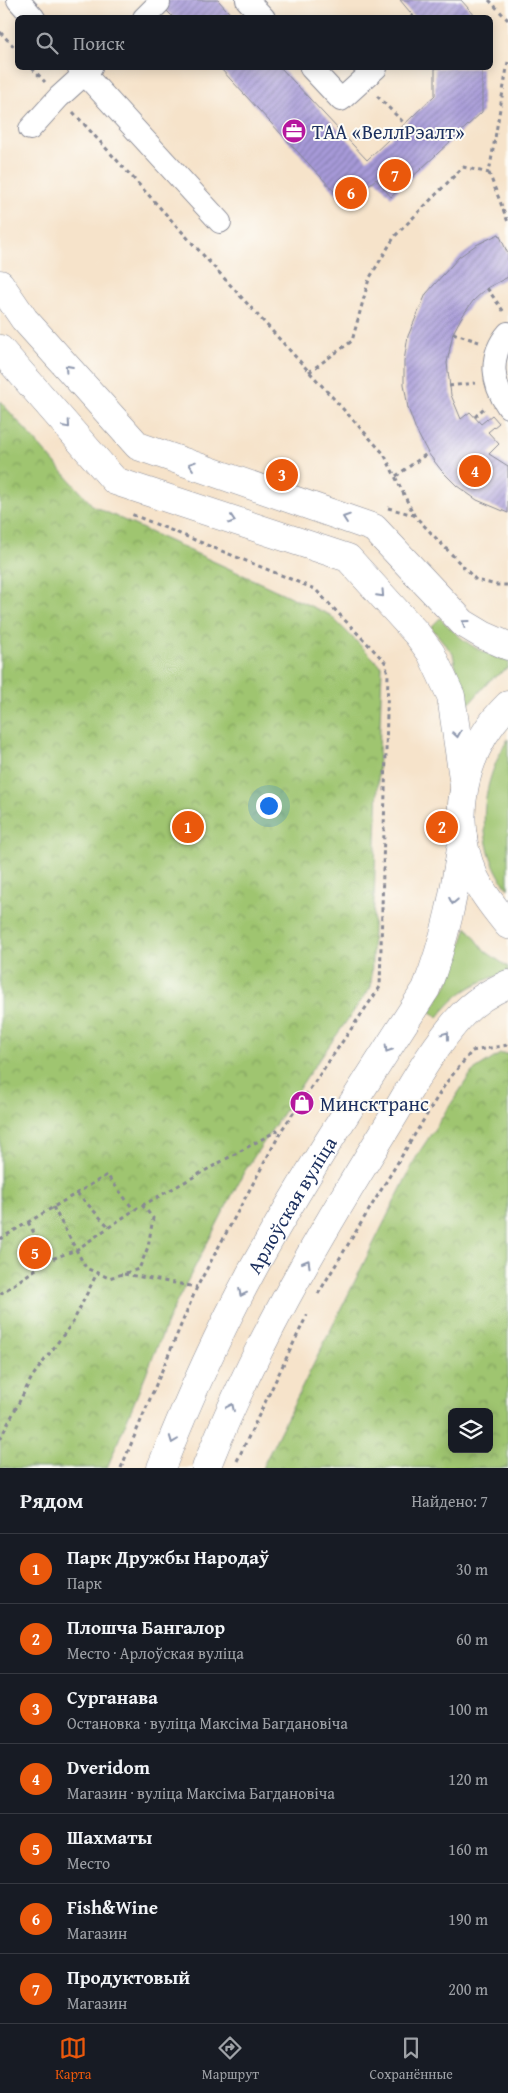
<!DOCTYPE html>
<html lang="ru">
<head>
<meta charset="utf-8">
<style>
	body { margin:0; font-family:"Gentium Book Plus",serif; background:#242831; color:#f1f3f6 }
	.controls { position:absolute; right:15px; bottom:15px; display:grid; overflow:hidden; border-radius:8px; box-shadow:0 2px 12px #0003 }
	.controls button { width:45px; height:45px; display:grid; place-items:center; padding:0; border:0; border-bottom:1px solid #363941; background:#171b24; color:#f1f3f6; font:25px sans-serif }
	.you { position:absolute; left:268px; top:805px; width:18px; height:18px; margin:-12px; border:4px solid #fff; border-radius:50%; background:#1a73e8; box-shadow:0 0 0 8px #1a73e833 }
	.badge { display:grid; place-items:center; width:32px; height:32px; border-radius:50%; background:#ea580c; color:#fff; font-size:16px; font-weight:700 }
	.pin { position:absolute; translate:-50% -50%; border:2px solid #fff; box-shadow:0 1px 5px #0006 }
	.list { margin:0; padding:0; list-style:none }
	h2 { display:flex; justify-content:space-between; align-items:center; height:65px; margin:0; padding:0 20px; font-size:21px }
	h2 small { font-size:16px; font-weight:400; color:#9ea1a6 }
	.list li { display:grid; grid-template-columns:32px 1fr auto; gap:15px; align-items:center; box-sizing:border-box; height:70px; padding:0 20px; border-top:1px solid #363941 }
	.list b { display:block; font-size:19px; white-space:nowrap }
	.list p { margin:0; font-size:16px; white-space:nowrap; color:#9ea1a6 }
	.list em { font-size:16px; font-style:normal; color:#9ea1a6 }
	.icon { flex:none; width:28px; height:28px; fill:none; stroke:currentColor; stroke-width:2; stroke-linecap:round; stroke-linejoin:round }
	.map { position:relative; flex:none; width:508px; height:1468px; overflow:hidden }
	.search { position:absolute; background:#171b24; box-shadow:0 2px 12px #0003; left:15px; right:15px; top:15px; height:55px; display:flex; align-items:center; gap:12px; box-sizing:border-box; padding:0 18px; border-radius:8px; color:#9ea1a6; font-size:19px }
	.sheet { height:555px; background:#171b24 }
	nav { display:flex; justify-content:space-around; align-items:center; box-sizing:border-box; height:70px; border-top:1px solid #363941; background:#171b24; font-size:14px; color:#9ea1a6 }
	nav a { display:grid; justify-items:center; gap:2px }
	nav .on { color:#ea580c }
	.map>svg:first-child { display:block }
</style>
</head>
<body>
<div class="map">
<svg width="508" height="1468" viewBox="0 0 508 1468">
	<defs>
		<pattern id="park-crowns" width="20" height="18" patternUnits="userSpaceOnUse" patternTransform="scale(1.25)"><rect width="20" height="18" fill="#9fc570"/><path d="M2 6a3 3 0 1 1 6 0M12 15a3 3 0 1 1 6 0" fill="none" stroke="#81a05f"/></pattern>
		<pattern id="building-hatch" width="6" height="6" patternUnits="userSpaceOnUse" patternTransform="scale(1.25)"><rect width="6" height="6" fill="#a79ad8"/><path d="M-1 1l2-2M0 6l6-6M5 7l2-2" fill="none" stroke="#877eb2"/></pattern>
	</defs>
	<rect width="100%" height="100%" fill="#fdfcf7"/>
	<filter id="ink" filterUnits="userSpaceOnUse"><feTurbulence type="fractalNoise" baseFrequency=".02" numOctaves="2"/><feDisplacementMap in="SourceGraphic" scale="10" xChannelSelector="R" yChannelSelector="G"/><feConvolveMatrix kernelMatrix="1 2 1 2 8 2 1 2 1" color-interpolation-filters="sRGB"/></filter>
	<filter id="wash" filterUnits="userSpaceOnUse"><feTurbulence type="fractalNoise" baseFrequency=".0096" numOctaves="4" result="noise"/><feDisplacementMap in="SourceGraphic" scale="20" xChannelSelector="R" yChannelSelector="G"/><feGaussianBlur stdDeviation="1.12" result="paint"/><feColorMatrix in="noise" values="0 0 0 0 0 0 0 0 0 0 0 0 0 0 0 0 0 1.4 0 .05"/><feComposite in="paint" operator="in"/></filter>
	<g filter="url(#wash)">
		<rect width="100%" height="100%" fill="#f6e3ca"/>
		<!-- grass -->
		<g fill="#9fc570" stroke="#5d7a67">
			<path d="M440,618C462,641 477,652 508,661V668L490,680L463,711L462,695L453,654L431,627Z"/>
			<path d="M508,739V889C473,843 480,785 508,739Z"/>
			<path d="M467,927L485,951L508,967V972C474,984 461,988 438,1017L430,1011L449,982Z"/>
		</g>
		<!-- park -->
		<g fill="url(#park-crowns)" stroke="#5d7a67" fill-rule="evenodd">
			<path d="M0,401L93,506L330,615L382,667L371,987L308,1075L244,1172L172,1311L107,1468H0Z"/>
			<path d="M500,1054H508V1468H262L418,1154L472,1072ZM452,1412H489V1449H452Z"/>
		</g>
		<g id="blocks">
			<!-- building -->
			<g fill="url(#building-hatch)">
				<path d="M156,0H218L234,18H174Z"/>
				<path d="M400,0H461L477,18H415Z"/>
				<path d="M220,68H281L367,160L435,95V68H482V112L391,197L376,179L346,204Z"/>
				<path d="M499,234L508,254V277L487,288L473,301L461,318L453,333L447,363L451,395L461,419L470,412L481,424L492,415L499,423L488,432L499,444L489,454L508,466V513L477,500L457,486L441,470L428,453L416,430L408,408L404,384V361L408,336L426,294L459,257L476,245Z"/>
			</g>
		</g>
	</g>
	<g filter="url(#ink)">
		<use href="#blocks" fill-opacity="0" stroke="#888994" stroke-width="1"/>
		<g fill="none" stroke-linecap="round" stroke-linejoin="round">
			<defs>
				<g id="minor">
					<path d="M18,0L34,18"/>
					<path d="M247,0L264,18"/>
					<path d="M144,18L159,3"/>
					<path d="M79,68L220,222"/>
					<path d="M311,68L341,100L376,68"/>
					<path d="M30,129L59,97L91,68"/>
					<path d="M508,333C488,356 492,384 508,407"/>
				</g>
				<g id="major">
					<path d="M0,284L24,319L138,446L374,528L463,623L483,635L508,646"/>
					<path d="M0,349L115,481L348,558L417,634L431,653L451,696L464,785"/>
					<path d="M508,705C463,749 448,821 475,878C484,896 496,910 508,925"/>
					<path id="s1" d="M161,1468C188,1400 218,1333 253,1269C306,1173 367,1081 426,989C446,939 455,889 463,836"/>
					<path d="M206,1468C252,1351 316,1241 382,1135C407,1095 430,1050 462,1015C475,1001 490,992 508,984"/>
				</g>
			</defs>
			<!-- minor casing -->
			<use href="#minor" stroke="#888994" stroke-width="24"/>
			<!-- major casing -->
			<use href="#major" stroke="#888994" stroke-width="29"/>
			<!-- path -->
			<g stroke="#888994" stroke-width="3" stroke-dasharray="4 4" stroke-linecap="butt">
				<path d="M489,0L508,20"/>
				<path d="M411,18L413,14"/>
				<path d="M0,32L18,51"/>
				<path d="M508,62L489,173L508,222"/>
				<path d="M32,68L45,82"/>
				<path d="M377,96L405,124"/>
				<path d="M73,112L384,454L414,515L476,580L497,585H508"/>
				<path d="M487,288L504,312"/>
				<path d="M453,333L479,342"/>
				<path d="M309,372L352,341L369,279L381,259L395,236L463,167L489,173"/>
				<path d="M449,386L475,383"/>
				<path d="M475,417L484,408"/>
				<path d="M396,476L428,453"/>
				<path d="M388,508L414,515"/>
				<path d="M77,1193L109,1227"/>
				<path d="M53,1207L86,1268L109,1278L139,1269L148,1247L153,1218L142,1205"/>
				<path d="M28,1222L49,1260"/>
				<path d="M0,1239L107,1175L134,1210"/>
				<path d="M124,1274L197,1287"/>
				<path d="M0,1294L49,1260L76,1250L134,1210L282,1128"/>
				<path d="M318,1294L446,1083L472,1051L508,1045"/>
				<path d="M0,1439L32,1377L73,1322L97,1273"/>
				<path d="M237,1461L307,1315"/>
				<path d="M121,1468L197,1287L283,1128L380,987L388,674L385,662L315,589L131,514"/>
			</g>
			<!-- minor -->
			<use href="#minor" stroke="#fff" stroke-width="22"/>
			<!-- major -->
			<use href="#major" stroke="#fff" stroke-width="28"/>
		</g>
		<!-- one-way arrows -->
		<defs><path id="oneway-chevron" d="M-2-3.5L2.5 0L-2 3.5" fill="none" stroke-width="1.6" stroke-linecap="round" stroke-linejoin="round" transform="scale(1.25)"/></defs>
		<g stroke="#8d97ae">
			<use href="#oneway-chevron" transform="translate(68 368) rotate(-132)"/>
			<use href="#oneway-chevron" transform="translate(67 425) rotate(49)"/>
			<use href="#oneway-chevron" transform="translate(192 465) rotate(-161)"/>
			<use href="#oneway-chevron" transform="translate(346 518) rotate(-161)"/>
			<use href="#oneway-chevron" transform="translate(232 520) rotate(18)"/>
			<use href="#oneway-chevron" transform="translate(381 594) rotate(47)"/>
			<use href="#oneway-chevron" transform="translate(465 623) rotate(-144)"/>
			<use href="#oneway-chevron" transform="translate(457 734) rotate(81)"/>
			<use href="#oneway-chevron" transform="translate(453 901) rotate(101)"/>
			<use href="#oneway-chevron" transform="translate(446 1035) rotate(-53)"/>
			<use href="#oneway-chevron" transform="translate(388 1049) rotate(122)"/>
			<use href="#oneway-chevron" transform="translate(307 1263) rotate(-60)"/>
			<use href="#oneway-chevron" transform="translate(242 1293) rotate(116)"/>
			<use href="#oneway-chevron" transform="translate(231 1407) rotate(-65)"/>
			<use href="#oneway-chevron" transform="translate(173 1440) rotate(111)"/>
		</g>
	</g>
	<!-- icons -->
	<defs>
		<symbol id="office-disc" viewBox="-11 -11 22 22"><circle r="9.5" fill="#b5179e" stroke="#fdfcf7"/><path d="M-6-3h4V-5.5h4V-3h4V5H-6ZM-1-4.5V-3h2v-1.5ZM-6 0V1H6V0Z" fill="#fff"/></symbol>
		<symbol id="shop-disc" viewBox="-11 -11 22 22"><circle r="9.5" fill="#b5179e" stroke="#fdfcf7"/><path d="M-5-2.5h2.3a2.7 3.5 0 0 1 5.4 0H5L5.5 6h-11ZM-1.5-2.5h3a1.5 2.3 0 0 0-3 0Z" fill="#fff"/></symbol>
	</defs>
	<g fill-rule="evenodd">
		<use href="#office-disc" x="280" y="117" width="28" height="28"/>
		<use href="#shop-disc" x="288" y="1089" width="28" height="28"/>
	</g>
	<g text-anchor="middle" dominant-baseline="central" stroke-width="4" stroke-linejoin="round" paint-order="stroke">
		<!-- poi labels -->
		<g font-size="20" fill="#1b2f5e" stroke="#fdfcf7" text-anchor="start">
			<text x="312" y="131">ТАА «ВеллРэалт»</text>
			<text x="320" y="1103">Минсктранс</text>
		</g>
		<!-- street labels -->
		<g font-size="20" fill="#1b2f5e" stroke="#fdfcf7">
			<text stroke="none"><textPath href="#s1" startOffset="294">Арлоўская вуліца</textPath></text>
		</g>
	</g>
</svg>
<div class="controls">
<button><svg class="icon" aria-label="layers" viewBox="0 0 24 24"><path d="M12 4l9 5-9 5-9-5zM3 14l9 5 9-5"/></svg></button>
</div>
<div class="you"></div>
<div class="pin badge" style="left:188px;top:827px">1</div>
<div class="pin badge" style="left:442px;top:827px">2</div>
<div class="pin badge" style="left:282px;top:475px">3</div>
<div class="pin badge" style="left:475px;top:471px">4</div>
<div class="pin badge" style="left:35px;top:1253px">5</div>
<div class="pin badge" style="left:351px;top:193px">6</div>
<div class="pin badge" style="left:395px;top:175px">7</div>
<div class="search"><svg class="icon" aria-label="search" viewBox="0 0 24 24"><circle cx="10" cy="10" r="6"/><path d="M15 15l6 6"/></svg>Поиск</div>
</div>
<section class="sheet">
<h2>Рядом<small>Найдено: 7</small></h2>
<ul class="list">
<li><span class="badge">1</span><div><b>Парк Дружбы Народаў</b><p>Парк</p></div><em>30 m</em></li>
<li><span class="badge">2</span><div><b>Плошча Бангалор</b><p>Место · Арлоўская вуліца</p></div><em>60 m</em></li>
<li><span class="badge">3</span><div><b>Сурганава</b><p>Остановка · вуліца Максіма Багдановіча</p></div><em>100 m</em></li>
<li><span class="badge">4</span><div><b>Dveridom</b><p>Магазин · вуліца Максіма Багдановіча</p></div><em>120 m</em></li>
<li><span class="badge">5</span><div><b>Шахматы</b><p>Место</p></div><em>160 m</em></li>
<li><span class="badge">6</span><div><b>Fish&amp;Wine</b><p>Магазин</p></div><em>190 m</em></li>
<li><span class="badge">7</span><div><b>Продуктовый</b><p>Магазин</p></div><em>200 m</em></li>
</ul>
</section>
<nav>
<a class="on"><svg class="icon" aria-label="map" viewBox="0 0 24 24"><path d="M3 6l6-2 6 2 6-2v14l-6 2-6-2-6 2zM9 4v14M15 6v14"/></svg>Карта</a>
<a><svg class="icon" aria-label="directions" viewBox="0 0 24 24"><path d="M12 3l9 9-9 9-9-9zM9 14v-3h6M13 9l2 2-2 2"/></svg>Маршрут</a>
<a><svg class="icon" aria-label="saved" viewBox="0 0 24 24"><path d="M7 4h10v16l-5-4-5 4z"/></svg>Сохранённые</a>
</nav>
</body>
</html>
